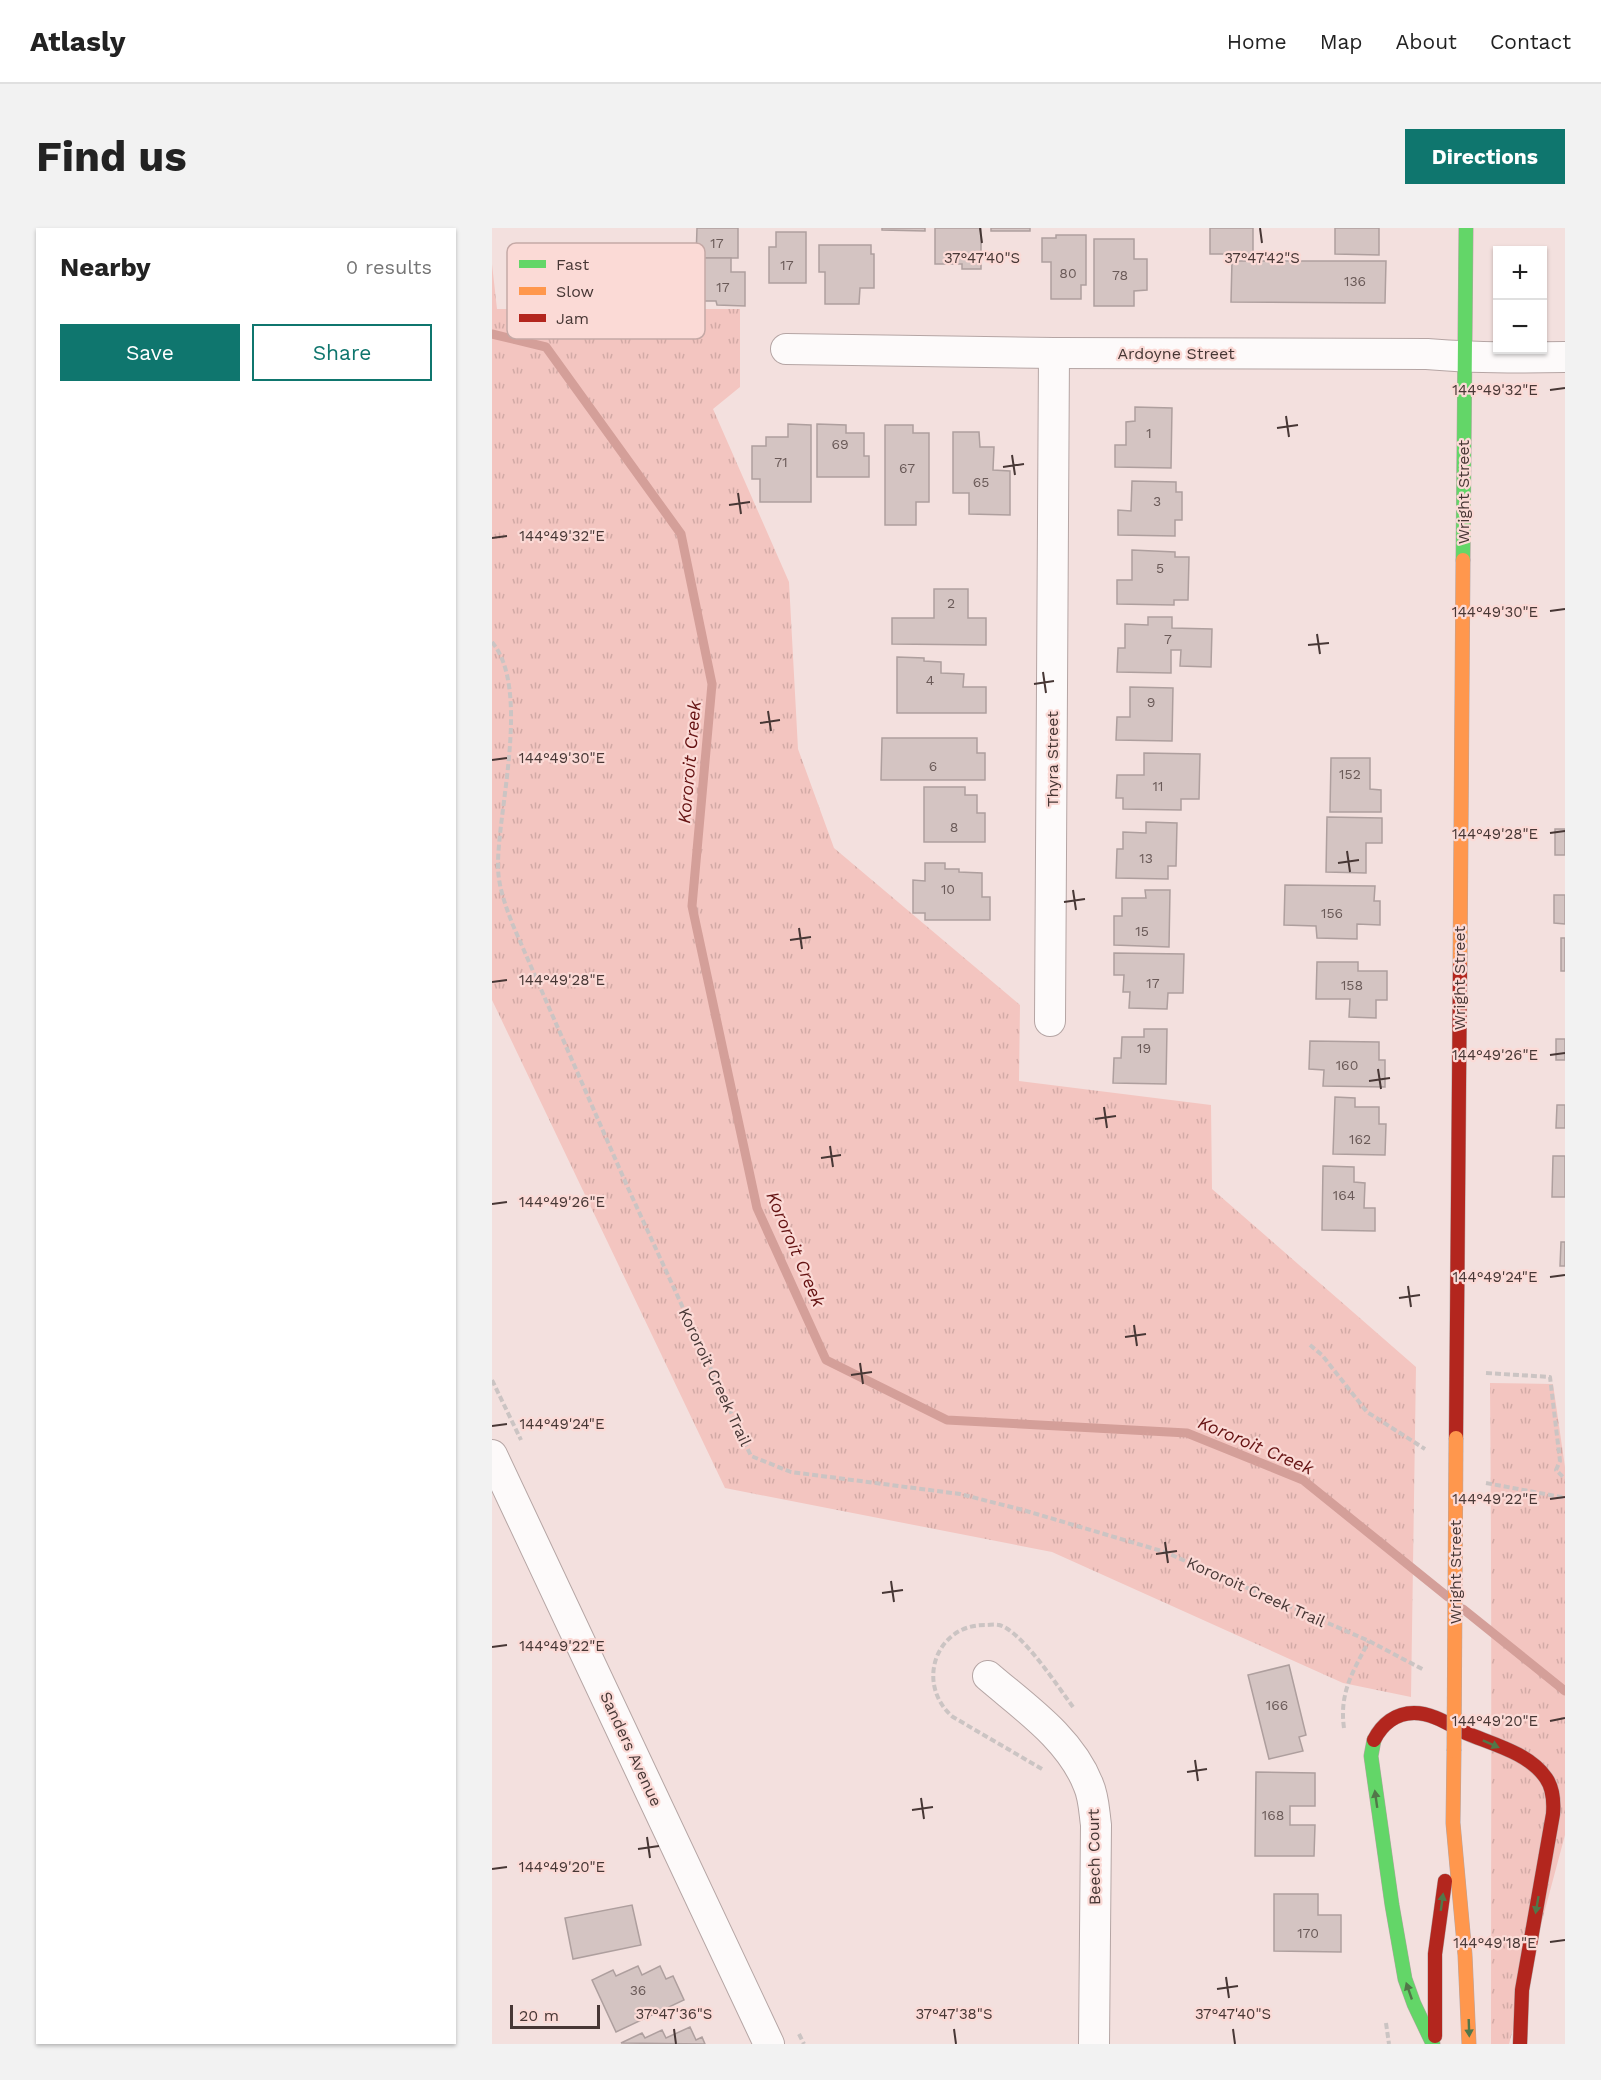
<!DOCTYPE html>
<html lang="en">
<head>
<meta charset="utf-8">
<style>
	body { margin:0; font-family:"Work Sans",sans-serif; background:#f2f2f2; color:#222 }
	.controls { position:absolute; right:18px; top:18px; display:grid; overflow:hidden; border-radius:0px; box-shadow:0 2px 4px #0004 }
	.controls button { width:54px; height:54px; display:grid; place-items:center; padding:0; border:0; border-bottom:2px solid #e0e0e0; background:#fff; color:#222; font:30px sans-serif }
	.scale { position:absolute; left:18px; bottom:15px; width:90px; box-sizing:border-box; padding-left:6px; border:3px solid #473735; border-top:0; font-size:16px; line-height:21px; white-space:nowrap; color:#473735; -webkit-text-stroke:4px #fbdad6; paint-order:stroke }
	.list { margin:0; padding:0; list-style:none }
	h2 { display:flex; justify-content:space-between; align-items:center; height:78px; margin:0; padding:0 24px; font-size:26px }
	h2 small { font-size:20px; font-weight:400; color:#767676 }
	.actions { display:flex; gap:12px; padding:18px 24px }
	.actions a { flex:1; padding:14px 0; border:2px solid #0f766e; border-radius:0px; text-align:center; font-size:21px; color:#0f766e }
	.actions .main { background:#0f766e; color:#fff }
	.map { position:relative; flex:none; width:1073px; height:1816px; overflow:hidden; border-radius:0px }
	header { display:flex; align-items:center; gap:36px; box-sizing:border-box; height:84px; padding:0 30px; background:#fff; border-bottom:2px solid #e0e0e0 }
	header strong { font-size:28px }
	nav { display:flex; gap:33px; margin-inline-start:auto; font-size:21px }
	.intro { display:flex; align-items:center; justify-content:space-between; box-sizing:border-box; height:144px; padding:0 36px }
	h1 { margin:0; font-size:42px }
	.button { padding:15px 27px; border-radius:0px; background:#0f766e; color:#fff; font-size:21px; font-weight:700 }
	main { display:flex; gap:36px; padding:0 36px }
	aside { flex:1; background:#fff; border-radius:0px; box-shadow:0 2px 4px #0004 }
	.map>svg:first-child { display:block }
</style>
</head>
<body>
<header>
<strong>Atlasly</strong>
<nav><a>Home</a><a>Map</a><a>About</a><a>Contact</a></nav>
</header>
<div class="intro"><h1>Find us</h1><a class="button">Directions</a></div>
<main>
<aside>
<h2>Nearby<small>0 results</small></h2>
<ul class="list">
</ul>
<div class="actions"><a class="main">Save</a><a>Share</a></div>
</aside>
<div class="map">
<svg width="1073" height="1816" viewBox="0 0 1073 1816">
	<defs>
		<pattern id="park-tufts" width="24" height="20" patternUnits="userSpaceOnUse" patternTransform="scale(1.5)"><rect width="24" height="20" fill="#f3c5c0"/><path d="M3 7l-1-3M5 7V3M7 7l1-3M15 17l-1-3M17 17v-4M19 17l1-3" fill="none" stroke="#d2aaa6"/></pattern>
	</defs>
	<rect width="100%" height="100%" fill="#f3e0de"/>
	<!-- park -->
	<g fill="url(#park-tufts)">
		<path d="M0,36L5,81H248V159L221,181L297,354L306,521L342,620L528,777L527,853L719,877L720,961L924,1139L919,1469L851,1455L560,1324L233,1260L0,772Z"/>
		<path d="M998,1155L1061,1156L1073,1239V1607L1017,1816H999C999,1596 1000,1375 998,1155Z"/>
	</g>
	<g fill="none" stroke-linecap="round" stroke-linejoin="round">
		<!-- stream -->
		<g stroke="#d49f99" stroke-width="9">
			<path d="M0,106L54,119L189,306L220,456L200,678L265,980L334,1132L455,1192L695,1205L811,1252L956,1369"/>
			<path d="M971,1381L1073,1463"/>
		</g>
	</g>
	<!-- building -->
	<g fill="#d4c4c2" stroke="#ae9f9e" stroke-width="1.5">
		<path d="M205,0H246V30H204Z"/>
		<path d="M390,0H433V3L390,2Z"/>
		<path d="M443,0H489V41H470V36H443Z"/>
		<rect x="499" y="0" width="39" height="3"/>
		<rect x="718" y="0" width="43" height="26"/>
		<path d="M843,0H887V27L843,26Z"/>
		<path d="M284,4H314V55H277V19H284Z"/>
		<path d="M564,7H594V57H589V71H559V34H550V10H564Z"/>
		<path d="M602,11H642V31H655V62L642,63V78H602Z"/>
		<path d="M327,17H379V26H382V60H368L367,76H333V44H327Z"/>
		<path d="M208,30H239V44H253V78L225,77L224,73H208Z"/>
		<path d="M740,33H894L893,75L739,74Z"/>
		<path d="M643,179L680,180L679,240L623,239V217H634V194L643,193Z"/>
		<path d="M296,196L319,197V274H268V251H260V218H274V209H296Z"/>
		<path d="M325,196L354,197V205H372V228H377V249H325Z"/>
		<path d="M393,197H421V205H437V274H424V297H393Z"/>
		<path d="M461,204H487L488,219H502L501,242L518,243V287L477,286V265H461Z"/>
		<path d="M640,253L684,254V264H690V292H683V308L626,307V282L639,283Z"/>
		<path d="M640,322L683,324V329H697L696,372H682V377L625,376V352H640Z"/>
		<path d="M442,361H476V390H494V417L400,416V390H442Z"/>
		<path d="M656,389H680V400L720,401L719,439L688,438L689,422H679V445L625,444L626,420H633V396L656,397Z"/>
		<path d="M405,429L432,430V433L449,434V445L472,446L471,459H494V485H405Z"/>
		<path d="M638,459L681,460L680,513L624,512L625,489H638Z"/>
		<path d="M390,510H485V525H493V552H389Z"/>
		<path d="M652,525L708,526L707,571H689V582L631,581V570H624L625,547H652Z"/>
		<path d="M839,530H878V561L889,562V584H838Z"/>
		<path d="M432,559H473V567H485V585H493V614H432Z"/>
		<path d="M835,589L890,590V615H874V645L834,644Z"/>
		<path d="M654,594L685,595L684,638H676V651L624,650L625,621H631V604L654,605Z"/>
		<rect x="1063" y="601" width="10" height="26"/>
		<path d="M433,635H453V641H467V644L490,645V669H498V692H433V685H421V652L433,653Z"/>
		<path d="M793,657L883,658L882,673H888V697L865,696V711L825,710L824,698L792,697Z"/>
		<path d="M653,662H678L677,719L622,717V688H630V670H654Z"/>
		<path d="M1062,667H1073V696L1062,695Z"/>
		<rect x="1069" y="710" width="4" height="33"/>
		<path d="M622,725L692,726L691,765H676L675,781L637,780L638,764H631L632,747H622Z"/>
		<path d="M825,734H866V743H895V772H884V790L857,789L858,771H824Z"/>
		<path d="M652,801H675L674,856L621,855L622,830H629L630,809H652Z"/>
		<rect x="1064" y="811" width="9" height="21"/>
		<path d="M818,813L887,814V832H893V859L831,858L832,842L817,841Z"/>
		<path d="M843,869L863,870V879H887V896H894L893,927L841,926Z"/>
		<path d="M1065,877H1073V900H1064Z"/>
		<path d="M1061,928H1073V969H1060Z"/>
		<path d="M831,938L862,939V954L873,955L872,980H883V1003L830,1002Z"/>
		<path d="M1069,1014H1073V1038H1068Z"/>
		<path d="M797,1437L814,1507L807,1509L811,1523L777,1531L756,1447Z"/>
		<path d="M764,1544L823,1545V1578H798V1597H823L822,1628H763Z"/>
		<path d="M782,1666H826V1687H849V1724L782,1723Z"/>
		<path d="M140,1677L149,1717L81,1731L73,1690Z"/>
		<path d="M146,1738L150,1747L168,1738L174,1751L181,1748L192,1772L124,1804L100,1752L121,1742L124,1748Z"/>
		<path d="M198,1799L204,1812L210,1809L213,1816L129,1815L150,1805L153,1810L170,1802L174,1810Z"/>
	</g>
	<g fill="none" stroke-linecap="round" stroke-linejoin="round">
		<defs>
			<g id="street">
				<path d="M294,121L562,125L935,126C981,130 1027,130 1073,129"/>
				<path d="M558,793L562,125"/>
				<path d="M0,1227L277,1816"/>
				<path d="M496,1448C532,1479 578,1510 596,1556C602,1569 602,1583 604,1597L602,1816"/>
			</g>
			<g id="fast">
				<path d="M971,332L974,0"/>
				<path d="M882,1512L879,1528L900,1677L913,1751L922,1776L941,1816"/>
			</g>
			<g id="slow">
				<path d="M968,738L971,332"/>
				<path d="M962,1523L961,1595L973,1727L977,1816"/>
			</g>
			<g id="jam">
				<path d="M964,1210L968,738"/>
				<path d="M882,1512C890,1496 904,1485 922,1485C941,1485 958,1497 974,1505C1000,1516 1037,1525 1054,1550C1061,1560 1062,1573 1061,1586L1030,1762L1028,1816"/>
				<path d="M943,1808V1726L953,1653"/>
			</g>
		</defs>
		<!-- street casing -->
		<use href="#street" stroke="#b5a5a4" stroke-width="32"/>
		<!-- fast casing -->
		<use href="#fast" stroke="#b5a5a4" stroke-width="15"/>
		<!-- slow casing -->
		<use href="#slow" stroke="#b5a5a4" stroke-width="15"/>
		<!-- jam casing -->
		<use href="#jam" stroke="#b5a5a4" stroke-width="15"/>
		<!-- path -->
		<g stroke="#cbc4c3" stroke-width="4" stroke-dasharray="6 3" stroke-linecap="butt">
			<path d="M0,414C39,461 6,580 6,637C6,658 13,676 20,695L136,960L259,1228L299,1244L468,1266L531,1282L673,1324L877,1413L932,1442"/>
			<path d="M818,1117L830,1127L875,1184L933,1221"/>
			<path d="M994,1145L1058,1149L1068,1233L1064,1242L1073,1251"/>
			<path d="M0,1152L29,1212"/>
			<path d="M994,1255L1069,1269L1073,1268"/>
			<path d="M852,1500C847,1465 861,1443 877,1413"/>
			<path d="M550,1541L461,1489C423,1457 443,1396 494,1397C498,1397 503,1396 507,1397C530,1403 566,1459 581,1479"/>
			<path d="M894,1795L897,1816"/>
			<path d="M307,1806L312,1816"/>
		</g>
		<!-- street -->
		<use href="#street" stroke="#fdfafa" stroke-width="30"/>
		<!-- fast -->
		<use href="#fast" stroke="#63d668" stroke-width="14"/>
		<!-- slow -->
		<use href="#slow" stroke="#ff974d" stroke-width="14"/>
		<!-- jam -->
		<use href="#jam" stroke="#b3261e" stroke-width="14"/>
		<defs>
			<path id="slow-bridge" d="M962,1523L964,1210"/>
		</defs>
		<!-- slow-bridge casing -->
		<use href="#slow-bridge" stroke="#b5a5a4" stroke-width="15" stroke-linecap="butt"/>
		<!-- slow-bridge -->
		<use href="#slow-bridge" stroke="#ff974d" stroke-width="14"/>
	</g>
	<!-- one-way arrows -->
	<defs><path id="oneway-solid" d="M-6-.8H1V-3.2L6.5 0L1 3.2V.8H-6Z" transform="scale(1.5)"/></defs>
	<g fill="#527749">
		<use href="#oneway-solid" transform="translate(999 1516) rotate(24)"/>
		<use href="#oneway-solid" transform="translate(884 1571) rotate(-98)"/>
		<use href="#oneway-solid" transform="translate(950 1674) rotate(-82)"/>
		<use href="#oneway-solid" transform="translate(1045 1677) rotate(100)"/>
		<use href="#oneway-solid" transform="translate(917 1763) rotate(-109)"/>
		<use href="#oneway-solid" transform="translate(977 1800) rotate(88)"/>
	</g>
	<!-- ticks -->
	<path fill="none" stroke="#473735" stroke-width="2" d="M488,0L490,15M768,0L770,15M1058,162L1073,160M794,188L797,209M785,200L806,197M520,227L523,247M511,239L532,236M246,265L249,286M237,277L258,274M0,310L15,308M1058,383L1073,381M825,406L828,426M816,417L837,415M551,444L554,465M542,456L562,453M276,483L279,503M268,495L288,492M0,532L15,530M1058,605L1073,603M855,623L858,644M846,635L867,632M581,662L584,682M572,674L593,671M307,700L310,721M298,712L319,709M0,754L15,752M1058,827L1073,825M886,841L889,861M877,853L898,850M612,879L615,900M603,891L624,888M338,918L341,939M329,930L349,927M0,976L15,974M1058,1049L1073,1047M916,1058L919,1079M907,1070L928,1067M642,1097L645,1118M633,1109L654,1106M368,1135L371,1156M359,1147L380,1144M0,1198L15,1196M1058,1271L1073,1269M673,1314L676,1335M664,1326L685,1323M399,1353L402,1374M390,1365L411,1362M0,1419L15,1417M1058,1493L1073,1490M703,1532L706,1553M695,1544L715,1541M429,1570L432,1591M420,1582L441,1579M155,1609L158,1630M146,1621L167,1618M0,1641L15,1639M1058,1714L1073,1712M734,1749L737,1770M725,1761L746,1758M182,1801L184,1816M462,1801L464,1816M741,1801L743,1816"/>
	<g text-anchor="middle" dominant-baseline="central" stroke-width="4.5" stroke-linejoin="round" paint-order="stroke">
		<!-- number labels -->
		<g font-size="14" fill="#6a5a58">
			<text x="225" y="15">17</text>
			<text x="295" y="37">17</text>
			<text x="576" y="45">80</text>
			<text x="628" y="47">78</text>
			<text x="863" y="53">136</text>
			<text x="231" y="59">17</text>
			<text x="657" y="205">1</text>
			<text x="348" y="216">69</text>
			<text x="289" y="234">71</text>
			<text x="415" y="240">67</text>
			<text x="489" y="254">65</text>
			<text x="665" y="273">3</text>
			<text x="668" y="340">5</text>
			<text x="459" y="375">2</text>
			<text x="676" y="411">7</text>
			<text x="438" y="452">4</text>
			<text x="659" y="474">9</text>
			<text x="441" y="538">6</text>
			<text x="858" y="546">152</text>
			<text x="666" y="558">11</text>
			<text x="462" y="599">8</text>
			<text x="654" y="630">13</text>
			<text x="456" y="661">10</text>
			<text x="840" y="685">156</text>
			<text x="650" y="703">15</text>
			<text x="661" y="755">17</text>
			<text x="860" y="757">158</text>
			<text x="652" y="820">19</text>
			<text x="855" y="837">160</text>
			<text x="868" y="911">162</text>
			<text x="852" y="967">164</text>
			<text x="785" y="1477">166</text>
			<text x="781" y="1587">168</text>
			<text x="816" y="1705">170</text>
			<text x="146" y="1762">36</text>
		</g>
		<!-- street labels -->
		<g font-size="16" fill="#473735" stroke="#fbdad6">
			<text x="684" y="125">Ardoyne Street</text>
			<text transform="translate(971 264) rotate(-90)">Wright Street</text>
			<text transform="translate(560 531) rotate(-90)">Thyra Street</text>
			<text transform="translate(967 750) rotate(-90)">Wright Street</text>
			<text transform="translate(223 1149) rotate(65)">Kororoit Creek Trail</text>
			<text transform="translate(963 1344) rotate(-90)">Wright Street</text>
			<text transform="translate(764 1364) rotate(24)">Kororoit Creek Trail</text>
			<text transform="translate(139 1521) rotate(65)">Sanders Avenue</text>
			<text transform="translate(602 1629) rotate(-91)">Beech Court</text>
		</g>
		<!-- water labels -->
		<g font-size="18" font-style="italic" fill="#651212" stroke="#fbdad6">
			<text transform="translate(197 534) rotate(-85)">Kororoit Creek</text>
			<text transform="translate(304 1021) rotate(67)">Kororoit Creek</text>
			<text transform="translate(764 1217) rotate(23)">Kororoit Creek</text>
		</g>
	</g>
	<!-- legend -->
	<rect x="15" y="15" width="198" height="96" rx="9" fill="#fbdad6" stroke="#c5a9a6" stroke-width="1.5"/>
	<rect x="27" y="32" width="27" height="8" fill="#63d668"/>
	<rect x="27" y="59" width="27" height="8" fill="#ff974d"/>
	<rect x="27" y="86" width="27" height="8" fill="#b3261e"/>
	<g font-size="16" fill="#473735">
		<text x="64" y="42">Fast</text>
		<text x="64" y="69">Slow</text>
		<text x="64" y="96">Jam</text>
	</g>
	<g font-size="15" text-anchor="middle" fill="#473735" stroke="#fbdad6" stroke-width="4.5" stroke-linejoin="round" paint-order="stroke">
		<text x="490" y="35">37°47'40"S</text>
		<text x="770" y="35">37°47'42"S</text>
		<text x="1003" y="167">144°49'32"E</text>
		<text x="70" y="313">144°49'32"E</text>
		<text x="1003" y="389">144°49'30"E</text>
		<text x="70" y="535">144°49'30"E</text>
		<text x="1003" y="611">144°49'28"E</text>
		<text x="70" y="757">144°49'28"E</text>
		<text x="1003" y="832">144°49'26"E</text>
		<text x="70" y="979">144°49'26"E</text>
		<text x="1003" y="1054">144°49'24"E</text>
		<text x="70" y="1201">144°49'24"E</text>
		<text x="1003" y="1276">144°49'22"E</text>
		<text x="70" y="1423">144°49'22"E</text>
		<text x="1003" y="1498">144°49'20"E</text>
		<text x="70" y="1644">144°49'20"E</text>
		<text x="1003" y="1720">144°49'18"E</text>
		<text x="182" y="1791">37°47'36"S</text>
		<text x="462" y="1791">37°47'38"S</text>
		<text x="741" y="1791">37°47'40"S</text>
	</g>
</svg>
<div class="controls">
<button>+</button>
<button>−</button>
</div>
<div class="scale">20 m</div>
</div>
</main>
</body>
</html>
